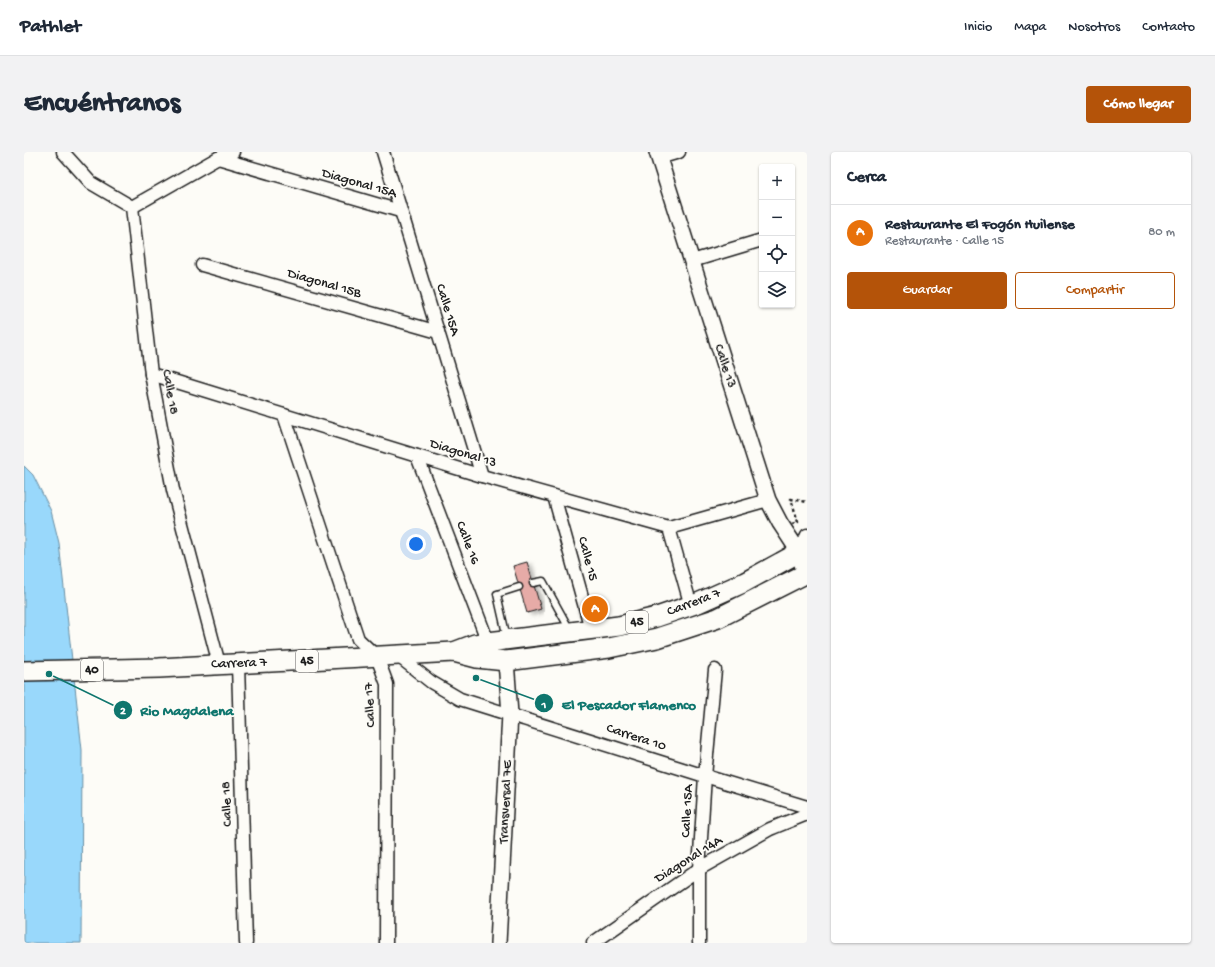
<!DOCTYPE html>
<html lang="es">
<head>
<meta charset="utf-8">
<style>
	body { margin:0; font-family:"Gochi Hand",sans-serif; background:#f2f2f3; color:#1f2937 }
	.controls { position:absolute; right:12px; top:12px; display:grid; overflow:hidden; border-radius:4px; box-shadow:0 1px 3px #0004 }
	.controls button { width:36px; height:36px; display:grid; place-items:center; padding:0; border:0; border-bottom:1px solid #e0e1e3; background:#fff; color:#1f2937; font:20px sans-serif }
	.you { position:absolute; left:392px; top:392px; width:14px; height:14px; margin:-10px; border:3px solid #fff; border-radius:50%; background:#1a73e8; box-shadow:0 0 0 6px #1a73e833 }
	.badge { display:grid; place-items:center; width:26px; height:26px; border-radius:50%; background:#b45309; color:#fff; font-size:13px; font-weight:700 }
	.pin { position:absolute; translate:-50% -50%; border:2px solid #fff; box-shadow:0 1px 4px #0006 }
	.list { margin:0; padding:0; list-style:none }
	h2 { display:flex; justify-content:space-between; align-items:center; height:52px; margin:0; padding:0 16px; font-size:17px }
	h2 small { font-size:13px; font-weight:400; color:#747a83 }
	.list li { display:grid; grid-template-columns:26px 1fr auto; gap:12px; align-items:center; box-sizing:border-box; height:56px; padding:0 16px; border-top:1px solid #e0e1e3 }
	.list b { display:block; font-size:15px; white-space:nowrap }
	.list p { margin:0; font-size:13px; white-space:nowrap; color:#747a83 }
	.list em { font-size:13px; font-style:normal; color:#747a83 }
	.actions { display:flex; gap:8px; padding:12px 16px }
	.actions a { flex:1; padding:9px 0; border:1px solid #b45309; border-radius:4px; text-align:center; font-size:14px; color:#b45309 }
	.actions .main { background:#b45309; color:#fff }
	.icon { flex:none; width:22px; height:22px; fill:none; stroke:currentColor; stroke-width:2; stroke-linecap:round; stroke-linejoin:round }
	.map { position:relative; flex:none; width:783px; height:791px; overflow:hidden; border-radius:4px }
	header { display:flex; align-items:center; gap:24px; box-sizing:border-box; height:56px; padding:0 20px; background:#fff; border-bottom:1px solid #e0e1e3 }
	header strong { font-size:19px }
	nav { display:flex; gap:22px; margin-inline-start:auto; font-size:14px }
	.intro { display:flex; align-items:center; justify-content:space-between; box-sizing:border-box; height:96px; padding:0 24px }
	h1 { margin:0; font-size:28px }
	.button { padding:10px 18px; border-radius:4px; background:#b45309; color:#fff; font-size:14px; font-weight:700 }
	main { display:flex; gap:24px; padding:0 24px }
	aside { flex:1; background:#fff; border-radius:4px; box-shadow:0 1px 3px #0004 }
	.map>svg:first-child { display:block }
</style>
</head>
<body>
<header>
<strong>Pathlet</strong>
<nav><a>Inicio</a><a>Mapa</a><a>Nosotros</a><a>Contacto</a></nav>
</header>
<div class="intro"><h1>Encuéntranos</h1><a class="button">Cómo llegar</a></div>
<main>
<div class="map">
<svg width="783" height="791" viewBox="0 0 783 791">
	<defs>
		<filter id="shadow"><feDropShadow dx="4.5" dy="2.5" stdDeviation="2" flood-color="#0004"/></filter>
	</defs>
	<rect width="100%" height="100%" fill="#fdfcf7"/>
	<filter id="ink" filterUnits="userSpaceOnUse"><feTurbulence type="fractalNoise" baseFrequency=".025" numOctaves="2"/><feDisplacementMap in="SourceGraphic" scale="8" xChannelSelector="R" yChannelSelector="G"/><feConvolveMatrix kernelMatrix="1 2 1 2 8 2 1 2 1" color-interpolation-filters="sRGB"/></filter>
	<g filter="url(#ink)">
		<!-- water -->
		<path fill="#99d8fb" stroke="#678da2" d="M0,314L9,323L27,359L35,391L58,598L57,791H0Z"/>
		<!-- building -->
		<path fill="#e6aba7" stroke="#1c1c1c" filter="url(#shadow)" d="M503,410L517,457L503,461L489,414Z"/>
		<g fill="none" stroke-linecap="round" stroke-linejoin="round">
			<defs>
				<g id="service">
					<path d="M509,431L519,429L546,478"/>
					<path d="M483,486L473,442L495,435"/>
				</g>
				<g id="minor">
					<path d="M39,0L67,31L108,55"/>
					<path d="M359,0L458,324"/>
					<path d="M194,6L376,59"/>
					<path d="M635,6L655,0"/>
					<path d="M108,55L127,222L149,338L195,512"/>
					<path d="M108,55L194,6L209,0"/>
					<path d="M668,109L738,88"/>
					<path d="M178,113L414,180"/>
					<path d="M127,222L458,324L645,376L744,348"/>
					<path d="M260,263L334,487L353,505L363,532L362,791"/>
					<path d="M393,304L464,490"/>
					<path d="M530,344L567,477"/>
					<path d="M645,376L667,454"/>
					<path d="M775,400L783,383"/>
					<path d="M373,503L407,530L436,547L681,624L783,655"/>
					<path d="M214,512L222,791"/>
					<path d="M569,791L675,717L746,677L783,662"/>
					<path d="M675,791V717L681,624L691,518"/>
				</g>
				<g id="tertiary">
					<path d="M633,0L744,348L756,371L775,400L781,423"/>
					<path d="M474,791L486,562L482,509"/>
				</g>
				<g id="primary">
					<path d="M430,500L451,492L464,490L595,474L633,465L674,451L721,430L783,396"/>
					<path d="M0,519L135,516L430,500L453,506L482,509L585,496L633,486L694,466L783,421"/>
				</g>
			</defs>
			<!-- service casing -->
			<use href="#service" stroke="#1c1c1c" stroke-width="9"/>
			<!-- minor casing -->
			<use href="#minor" stroke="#1c1c1c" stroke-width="15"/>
			<!-- tertiary casing -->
			<use href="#tertiary" stroke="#1c1c1c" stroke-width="18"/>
			<!-- primary casing -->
			<use href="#primary" stroke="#1c1c1c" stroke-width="22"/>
			<!-- service -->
			<use href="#service" stroke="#fdfcf7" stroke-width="6"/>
			<!-- minor -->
			<use href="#minor" stroke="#fdfcf7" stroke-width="12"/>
			<!-- tertiary -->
			<use href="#tertiary" stroke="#fdfcf7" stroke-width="15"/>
			<!-- primary -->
			<use href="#primary" stroke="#fdfcf7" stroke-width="19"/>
			<!-- path-bridge -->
			<path stroke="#1c1c1c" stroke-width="2.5" stroke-dasharray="3 3" stroke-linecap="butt" d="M768,372L774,370L767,347L783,350"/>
		</g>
	</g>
	<g text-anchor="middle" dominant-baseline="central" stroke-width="3.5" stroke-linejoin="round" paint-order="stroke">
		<!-- shield labels -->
		<g fill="#fdfcf7" stroke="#605f5e" stroke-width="1">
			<rect x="602" y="459" width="22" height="22" rx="3"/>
			<rect x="272" y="498" width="22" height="22" rx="3"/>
			<rect x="57" y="507" width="22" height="22" rx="3"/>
		</g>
		<g font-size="13" font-weight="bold" fill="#1c1c1c">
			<text x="613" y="470">45</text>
			<text x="283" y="509">45</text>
			<text x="68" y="518">40</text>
		</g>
		<!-- street labels -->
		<g font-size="14" fill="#1c1c1c" stroke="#fdfcf7">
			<text transform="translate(335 32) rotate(16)">Diagonal 15A</text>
			<text transform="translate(300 132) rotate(16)">Diagonal 15B</text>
			<text transform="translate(423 158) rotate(73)">Calle 15A</text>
			<text transform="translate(701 214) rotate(72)">Calle 13</text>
			<text transform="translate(146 240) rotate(80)">Calle 18</text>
			<text transform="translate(439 302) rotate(17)">Diagonal 13</text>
			<text transform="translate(443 391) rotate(69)">Calle 16</text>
			<text transform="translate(563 407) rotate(75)">Calle 15</text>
			<text transform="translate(670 451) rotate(-21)">Carrera 7</text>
			<text transform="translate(215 512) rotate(-2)">Carrera 7</text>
			<text transform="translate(346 553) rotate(-93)">Calle 17</text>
			<text transform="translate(612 586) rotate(18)">Carrera 10</text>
			<text transform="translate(482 650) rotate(-87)">Transversal 7E</text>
			<text transform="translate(203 652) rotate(-92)">Calle 18</text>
			<text transform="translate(664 659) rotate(-87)">Calle 15A</text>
			<text transform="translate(665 708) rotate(-32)">Diagonal 14A</text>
		</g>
	</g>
	<!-- callouts -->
	<path fill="none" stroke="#0f766e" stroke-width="1.5" d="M452 526L520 551M25 522L99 558"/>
	<g fill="#0f766e" stroke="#fdfcf7" stroke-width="1.5">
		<circle cx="452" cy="526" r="4"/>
		<circle cx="25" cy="522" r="4"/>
		<circle cx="520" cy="551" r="10"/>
		<circle cx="99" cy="558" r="10"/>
	</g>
	<g font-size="12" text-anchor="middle" font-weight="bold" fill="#fff">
		<text x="520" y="556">1</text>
		<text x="99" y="562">2</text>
	</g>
	<g font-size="15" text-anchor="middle" font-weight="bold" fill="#0f766e" stroke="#fdfcf7" stroke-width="3.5" stroke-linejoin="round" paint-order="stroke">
		<text x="605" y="557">El Pescador Flamenco</text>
		<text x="163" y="563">Rio Magdalena</text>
	</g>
</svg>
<div class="controls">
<button>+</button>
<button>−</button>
<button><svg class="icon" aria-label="locate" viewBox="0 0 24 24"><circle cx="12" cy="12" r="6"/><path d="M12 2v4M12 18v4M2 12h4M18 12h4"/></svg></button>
<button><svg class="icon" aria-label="layers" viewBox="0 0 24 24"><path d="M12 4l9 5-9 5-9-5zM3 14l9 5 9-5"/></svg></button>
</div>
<div class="you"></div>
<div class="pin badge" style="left:571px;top:457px;background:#e8710a">A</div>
</div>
<aside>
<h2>Cerca<small></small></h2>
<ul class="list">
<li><span class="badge" style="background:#e8710a">A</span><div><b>Restaurante El Fogón Huilense</b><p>Restaurante · Calle 15</p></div><em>80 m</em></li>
</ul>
<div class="actions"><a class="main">Guardar</a><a>Compartir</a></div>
</aside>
</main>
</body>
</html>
